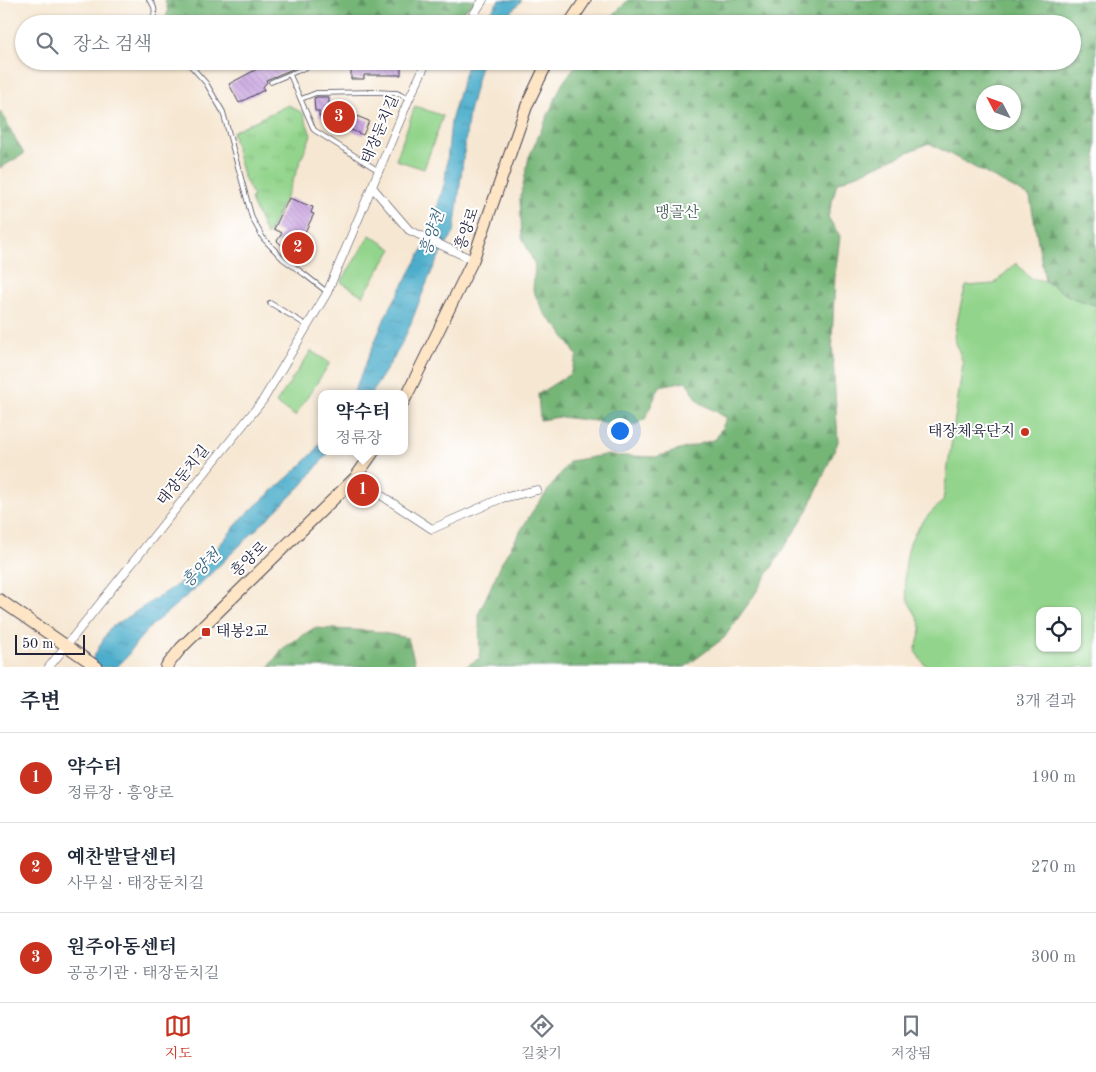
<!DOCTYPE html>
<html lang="ko">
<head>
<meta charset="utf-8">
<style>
	body { margin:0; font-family:"Old Standard TT","Noto Serif KR",serif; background:#f6f6f7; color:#1f2937 }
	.controls { position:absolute; right:15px; bottom:15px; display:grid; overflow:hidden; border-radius:10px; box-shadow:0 1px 4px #0004 }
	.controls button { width:45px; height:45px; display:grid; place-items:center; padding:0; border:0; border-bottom:1px solid #e0e1e3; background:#fff; color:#1f2937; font:25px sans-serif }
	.compass { position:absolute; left:976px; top:85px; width:45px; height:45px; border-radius:50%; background:#fff; box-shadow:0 1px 4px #0004; rotate:311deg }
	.scale { position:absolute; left:15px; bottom:12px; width:70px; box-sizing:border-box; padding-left:5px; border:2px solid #22223b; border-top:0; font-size:14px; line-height:18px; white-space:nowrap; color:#22223b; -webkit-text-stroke:4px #fff; paint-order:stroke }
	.you { position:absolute; left:619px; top:430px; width:18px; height:18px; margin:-12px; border:4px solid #fff; border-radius:50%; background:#1a73e8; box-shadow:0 0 0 8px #1a73e833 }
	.badge { display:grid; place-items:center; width:32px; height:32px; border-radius:50%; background:#c8321e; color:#fff; font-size:16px; font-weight:700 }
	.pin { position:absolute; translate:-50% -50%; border:2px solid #fff; box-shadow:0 1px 5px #0006 }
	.popup { position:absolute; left:318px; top:390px; width:90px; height:65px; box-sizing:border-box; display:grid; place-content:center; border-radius:10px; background:#fff; filter:drop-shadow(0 1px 4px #0005); font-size:16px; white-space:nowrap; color:#747a83 }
	.popup b { font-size:19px; color:#1f2937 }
	.popup::after { content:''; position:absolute; left:50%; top:100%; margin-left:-10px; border:10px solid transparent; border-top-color:#fff }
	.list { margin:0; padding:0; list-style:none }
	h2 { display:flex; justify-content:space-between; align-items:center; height:65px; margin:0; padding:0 20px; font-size:21px }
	h2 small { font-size:16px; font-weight:400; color:#747a83 }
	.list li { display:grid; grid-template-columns:32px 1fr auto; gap:15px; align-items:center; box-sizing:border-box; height:90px; padding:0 20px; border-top:1px solid #e0e1e3 }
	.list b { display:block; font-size:19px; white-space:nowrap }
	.list p { margin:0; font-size:16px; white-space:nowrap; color:#747a83 }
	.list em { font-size:16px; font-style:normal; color:#747a83 }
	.icon { flex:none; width:28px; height:28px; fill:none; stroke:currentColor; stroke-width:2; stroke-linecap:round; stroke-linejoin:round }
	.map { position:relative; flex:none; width:1096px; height:667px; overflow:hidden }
	.search { position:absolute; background:#fff; box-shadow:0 1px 4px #0004; left:15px; right:15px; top:15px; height:55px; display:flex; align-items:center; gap:12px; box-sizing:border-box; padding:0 18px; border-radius:28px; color:#747a83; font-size:19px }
	.sheet { height:335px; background:#fff }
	nav { display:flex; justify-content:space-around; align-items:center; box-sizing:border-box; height:70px; border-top:1px solid #e0e1e3; background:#fff; font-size:14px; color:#747a83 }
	nav a { display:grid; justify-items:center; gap:2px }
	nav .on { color:#c8321e }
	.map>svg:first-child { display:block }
</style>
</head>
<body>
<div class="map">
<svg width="1096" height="667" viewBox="0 0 1096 667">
	<defs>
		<pattern id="forest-firs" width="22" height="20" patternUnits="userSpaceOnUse" patternTransform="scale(1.25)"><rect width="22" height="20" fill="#75b677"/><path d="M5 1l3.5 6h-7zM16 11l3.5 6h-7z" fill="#609463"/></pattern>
		<pattern id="park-tufts" width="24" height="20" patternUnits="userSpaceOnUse" patternTransform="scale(1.25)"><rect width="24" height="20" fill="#92d48b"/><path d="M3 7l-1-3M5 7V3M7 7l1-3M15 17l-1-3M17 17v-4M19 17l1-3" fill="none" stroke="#7eb679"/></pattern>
		<pattern id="water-ripples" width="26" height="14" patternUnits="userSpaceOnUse" patternTransform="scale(1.25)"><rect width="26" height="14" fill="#4cadcb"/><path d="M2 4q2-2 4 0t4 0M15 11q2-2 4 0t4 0" fill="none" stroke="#3f8ca6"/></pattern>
		<pattern id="building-back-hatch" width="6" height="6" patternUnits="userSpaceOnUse" patternTransform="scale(1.25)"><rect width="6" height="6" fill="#c49ade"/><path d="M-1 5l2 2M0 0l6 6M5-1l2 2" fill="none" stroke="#9f7db5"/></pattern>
	</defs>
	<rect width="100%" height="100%" fill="#fff"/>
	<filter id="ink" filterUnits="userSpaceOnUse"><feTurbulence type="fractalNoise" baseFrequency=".02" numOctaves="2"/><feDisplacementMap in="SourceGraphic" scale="10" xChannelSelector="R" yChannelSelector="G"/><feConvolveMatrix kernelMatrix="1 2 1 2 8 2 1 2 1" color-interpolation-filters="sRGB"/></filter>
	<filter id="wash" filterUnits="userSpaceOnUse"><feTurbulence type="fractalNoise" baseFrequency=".0096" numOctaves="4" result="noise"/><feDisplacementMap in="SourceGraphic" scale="20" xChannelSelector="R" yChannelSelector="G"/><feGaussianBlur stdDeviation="1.12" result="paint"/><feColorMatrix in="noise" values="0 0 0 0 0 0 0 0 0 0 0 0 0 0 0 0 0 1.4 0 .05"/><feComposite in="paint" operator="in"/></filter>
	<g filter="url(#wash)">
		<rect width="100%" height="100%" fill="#f6e7d2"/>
		<!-- green -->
		<g fill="#92d48b" stroke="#5a7b63" fill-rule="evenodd">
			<path d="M415,106L443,116L424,169L396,160Z"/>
			<path d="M370,235L392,249L363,296L341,282Z"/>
			<path d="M1016,263L1030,278L1045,281L1070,297L1094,305L1096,304V667H928L923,663L915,651C917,644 920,636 921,629C921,621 911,608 908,600C902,583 905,549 915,533C923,520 933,510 943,501L963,363L954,337L961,303L966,286L994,284ZM1040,611H1077V648H1040Z"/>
			<path d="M311,351L330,363L295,416L276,403Z"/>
		</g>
		<!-- forest -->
		<g fill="url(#forest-firs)" stroke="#4c6c59" fill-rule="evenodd">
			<path d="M165,0H476L450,24H164L168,11Z"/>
			<path d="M628,0H1096V304L1095,305L1070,297L1045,281L1030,197L929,143L837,183L828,217L840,236L835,276L832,341L838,442L808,510L753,597L724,638L685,667H465L480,658L479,613L503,560L532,512L570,461L605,455L656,457L716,439L727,418L699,402L686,381L660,386L645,419L629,428L595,421L560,417L540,420L538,394L570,374L577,356L560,330L544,313L533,290L535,265L522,237L520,199L529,157L562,84L579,61H1072V24H607L617,11ZM984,92H1014V122H984Z"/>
			<path d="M0,111L24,154L0,168Z"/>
			<path d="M314,628L373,631L408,638L416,667H269L282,649Z"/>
		</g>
		<!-- park -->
		<path fill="url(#park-tufts)" stroke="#5a7b63" d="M288,105C294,107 297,111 303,113L311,135L288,193L267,236L251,200L253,195L243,176L232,132Z"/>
		<!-- water -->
		<g fill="url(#water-ripples)" stroke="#376883">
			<path d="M499,0H522L500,24H483Z"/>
			<path d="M468,61H482L469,112L454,233C432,262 422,297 408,330C398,353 384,373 371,394H353L386,315L427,242L445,181L451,121Z"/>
			<path d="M322,440V451H330L301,486L196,588L152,625L136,643L126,658L117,667H88L109,629L177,585L208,559L243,517L296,470L314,452Z"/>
		</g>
		<g id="blocks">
			<!-- building -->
			<g fill="url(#building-back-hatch)">
				<path d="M272,61H291L295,68L266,80L267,82L263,87L264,90L239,103L229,84Z"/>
				<path d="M390,61H401V75H364V79H351V67H390Z"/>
				<path d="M317,97H329V105L369,121L363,135L319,116V111H315L314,98Z"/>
				<path d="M289,198L313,207L311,213L314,214L302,238L313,246L309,251L312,255L303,264L277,241L282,233L274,229Z"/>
			</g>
		</g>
	</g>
	<g filter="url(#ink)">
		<use href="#blocks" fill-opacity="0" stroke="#424052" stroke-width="1"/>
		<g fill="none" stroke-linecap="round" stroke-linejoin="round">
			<defs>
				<g id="lane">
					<path d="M149,0C157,7 155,15 151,24"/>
					<path d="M175,61L190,65L206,83L223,112L252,218L263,238L283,259L304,274L327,292"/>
					<path d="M290,75L314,130L379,171"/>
					<path d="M271,82L319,62"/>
					<path d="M301,99L316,93L375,92L397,93L409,99"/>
					<path d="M270,303L308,326"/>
				</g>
				<g id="street">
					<path d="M464,24L472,17L483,0"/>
					<path d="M372,187L409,230L473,260"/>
					<path d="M355,478L432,529L502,498L537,490"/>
					<path d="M49,667L263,400L327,293L409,99L427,61"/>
				</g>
				<g id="secondary">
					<path d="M569,24L585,0"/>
					<path d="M404,401L473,260L527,105L548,61"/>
					<path d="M0,600L97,667"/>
					<path d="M166,667L181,648L355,478L374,451"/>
				</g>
			</defs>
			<!-- lane casing -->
			<use href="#lane" stroke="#424052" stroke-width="5.5"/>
			<!-- street casing -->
			<use href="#street" stroke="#424052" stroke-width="9"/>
			<!-- secondary casing -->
			<use href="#secondary" stroke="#424052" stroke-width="13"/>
			<!-- lane -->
			<use href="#lane" stroke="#fff" stroke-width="4"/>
			<!-- street -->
			<use href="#street" stroke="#fff" stroke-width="8"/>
			<!-- secondary -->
			<use href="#secondary" stroke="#fee5c5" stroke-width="11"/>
		</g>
	</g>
	<!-- markers -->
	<g fill="#c8321e" stroke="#fff" stroke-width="2">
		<circle cx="1025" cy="432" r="5"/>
		<rect x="201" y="627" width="10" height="10" rx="2.5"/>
	</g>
	<g text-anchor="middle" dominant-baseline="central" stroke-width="4" stroke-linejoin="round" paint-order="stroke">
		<!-- street labels -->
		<g font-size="15" fill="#22223b" stroke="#fff">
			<text transform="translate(381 130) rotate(-67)">태장둔치길</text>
			<text transform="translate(468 229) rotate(-71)">흥양로</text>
			<text transform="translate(184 476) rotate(-51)">태장둔치길</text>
			<text transform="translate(250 560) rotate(-44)">흥양로</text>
		</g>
		<!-- park labels -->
		<g font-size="15" fill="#496057" stroke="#fff">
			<text x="677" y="213">맹골산</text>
		</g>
		<!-- poi labels -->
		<g font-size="15" fill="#22223b" stroke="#fff" text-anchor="end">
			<text x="1015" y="432">태장체육단지</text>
			<text x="216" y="632" text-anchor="start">태봉2교</text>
		</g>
		<!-- water labels -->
		<g font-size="16" font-style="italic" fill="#35617c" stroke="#fff">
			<text transform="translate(433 233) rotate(-72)">흥양천</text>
			<text transform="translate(202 569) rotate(-44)">흥양천</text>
		</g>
	</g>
</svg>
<div class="controls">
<button><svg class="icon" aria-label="locate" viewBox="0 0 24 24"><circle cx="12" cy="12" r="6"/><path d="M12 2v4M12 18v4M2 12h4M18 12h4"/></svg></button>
</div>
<svg class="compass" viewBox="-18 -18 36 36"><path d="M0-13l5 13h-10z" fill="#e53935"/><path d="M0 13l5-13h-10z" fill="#747a83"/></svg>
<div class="scale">50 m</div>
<div class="you"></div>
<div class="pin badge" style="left:363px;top:490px">1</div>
<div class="popup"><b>약수터</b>정류장</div>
<div class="pin badge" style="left:298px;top:248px">2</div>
<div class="pin badge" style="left:339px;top:117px">3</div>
<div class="search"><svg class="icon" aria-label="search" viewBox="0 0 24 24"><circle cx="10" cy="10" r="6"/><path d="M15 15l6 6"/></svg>장소 검색</div>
</div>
<section class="sheet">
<h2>주변<small>3개 결과</small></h2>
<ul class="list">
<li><span class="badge">1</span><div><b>약수터</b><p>정류장 · 흥양로</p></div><em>190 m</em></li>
<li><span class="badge">2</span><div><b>예찬발달센터</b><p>사무실 · 태장둔치길</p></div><em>270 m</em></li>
<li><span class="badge">3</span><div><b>원주아동센터</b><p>공공기관 · 태장둔치길</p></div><em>300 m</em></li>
</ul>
</section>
<nav>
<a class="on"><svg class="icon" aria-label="map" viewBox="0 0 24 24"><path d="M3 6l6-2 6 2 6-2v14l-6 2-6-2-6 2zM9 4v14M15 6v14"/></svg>지도</a>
<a><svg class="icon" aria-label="directions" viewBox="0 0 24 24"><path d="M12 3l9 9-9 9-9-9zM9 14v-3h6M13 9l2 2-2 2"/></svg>길찾기</a>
<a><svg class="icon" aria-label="saved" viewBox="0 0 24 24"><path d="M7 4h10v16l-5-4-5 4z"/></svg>저장됨</a>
</nav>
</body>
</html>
